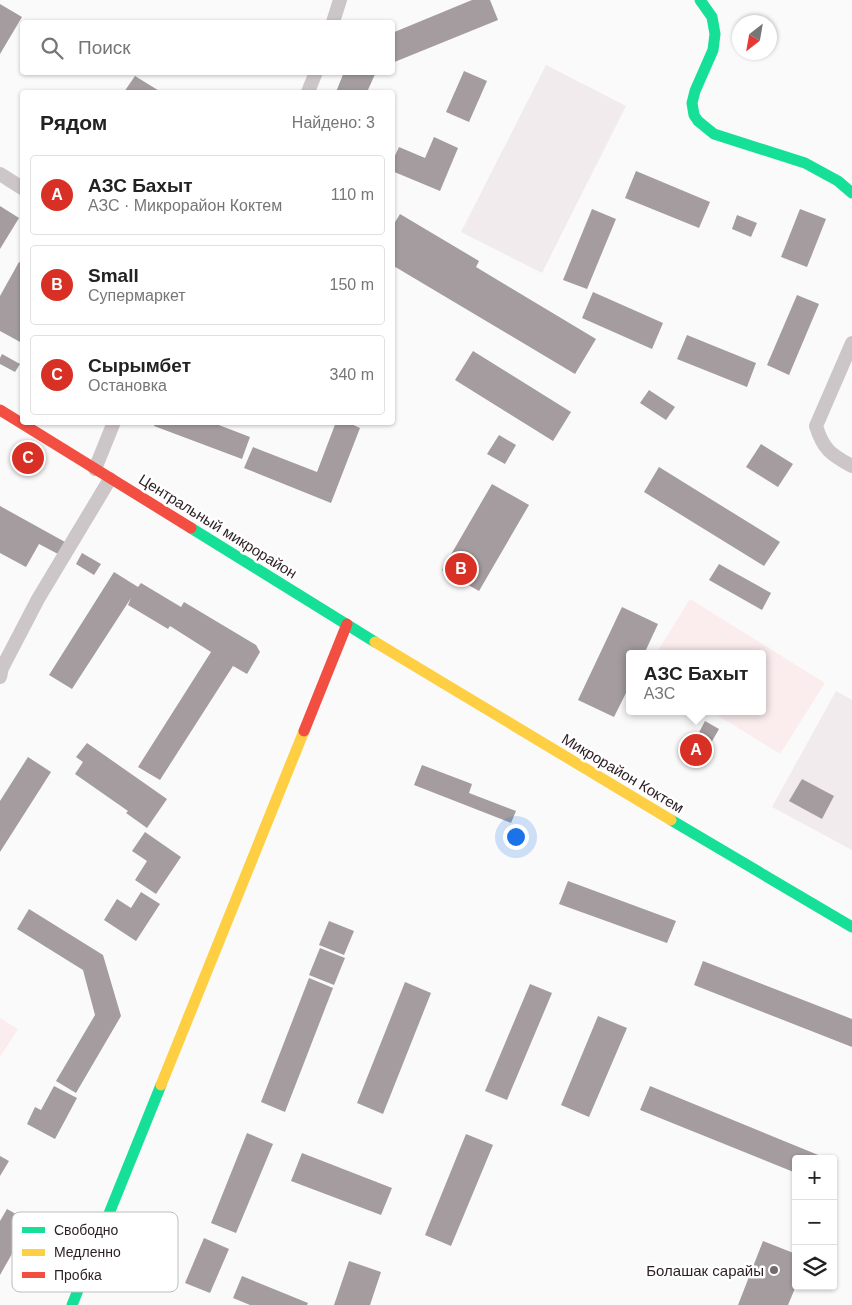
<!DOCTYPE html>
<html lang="ru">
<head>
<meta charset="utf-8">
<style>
	body { margin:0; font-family:Arial,sans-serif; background:#f6f6f6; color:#222 }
	.controls { position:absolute; right:15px; bottom:15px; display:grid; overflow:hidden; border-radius:5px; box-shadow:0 1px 4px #0004 }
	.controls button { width:45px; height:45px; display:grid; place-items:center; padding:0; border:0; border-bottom:1px solid #e0e0e0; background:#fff; color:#222; font:25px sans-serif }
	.compass { position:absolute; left:732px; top:15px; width:45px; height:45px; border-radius:50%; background:#fff; box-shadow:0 1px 4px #0004; rotate:211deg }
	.you { position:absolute; left:515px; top:836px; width:18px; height:18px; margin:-12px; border:4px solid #fff; border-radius:50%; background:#1a73e8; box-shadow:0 0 0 8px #1a73e833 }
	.badge { display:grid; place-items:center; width:32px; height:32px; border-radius:50%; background:#d93025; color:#fff; font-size:16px; font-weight:700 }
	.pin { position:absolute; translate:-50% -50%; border:2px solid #fff; box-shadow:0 1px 5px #0006 }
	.popup { position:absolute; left:626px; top:650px; width:140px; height:65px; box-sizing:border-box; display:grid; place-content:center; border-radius:5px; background:#fff; filter:drop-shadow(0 1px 4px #0005); font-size:16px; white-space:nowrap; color:#767676 }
	.popup b { font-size:19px; color:#222 }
	.popup::after { content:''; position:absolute; left:50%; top:100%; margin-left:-10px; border:10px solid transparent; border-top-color:#fff }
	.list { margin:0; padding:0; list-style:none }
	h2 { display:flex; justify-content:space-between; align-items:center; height:65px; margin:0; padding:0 20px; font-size:21px }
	h2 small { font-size:16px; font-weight:400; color:#767676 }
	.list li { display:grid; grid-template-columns:32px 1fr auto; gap:15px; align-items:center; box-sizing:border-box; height:80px; margin:0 10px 10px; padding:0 10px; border:1px solid #e0e0e0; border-radius:5px }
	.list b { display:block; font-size:19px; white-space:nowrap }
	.list p { margin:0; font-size:16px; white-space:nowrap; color:#767676 }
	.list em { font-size:16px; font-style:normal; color:#767676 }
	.icon { flex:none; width:28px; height:28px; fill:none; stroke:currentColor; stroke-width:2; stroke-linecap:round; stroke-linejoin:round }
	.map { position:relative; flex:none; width:852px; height:1305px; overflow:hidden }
	.search { position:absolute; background:#fff; box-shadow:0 1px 4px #0004; left:20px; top:20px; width:375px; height:55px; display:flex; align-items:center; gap:12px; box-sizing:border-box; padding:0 18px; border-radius:5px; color:#767676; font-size:19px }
	.panel { position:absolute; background:#fff; box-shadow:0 1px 4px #0004; left:20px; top:90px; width:375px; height:335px; border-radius:5px }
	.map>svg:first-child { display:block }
</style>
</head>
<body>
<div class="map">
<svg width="852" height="1305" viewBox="0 0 852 1305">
	<rect width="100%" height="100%" fill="#fafafa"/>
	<!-- built -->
	<g fill="#f1ebed">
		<path d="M546,65L626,106L542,273L461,232Z"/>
		<path d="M836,691L852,700V850L772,807Z"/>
	</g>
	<!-- green -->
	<g fill="#fbecee">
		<path d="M690,599L825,683L780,754L711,711H762V654H656Z"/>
		<path d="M0,1018L18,1029L0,1057Z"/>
	</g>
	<!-- building -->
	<g fill="#a49c9e">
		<path d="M472,0H490L498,20L392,63V33Z"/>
		<path d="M0,4L22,17L0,54Z"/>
		<path d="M464,71L487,81L469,122L446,112Z"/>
		<path d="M344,72H376L367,92H336Z"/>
		<path d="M135,76L161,92H124Z"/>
		<path d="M434,137L458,148L440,191L392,171V162L399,147L425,158Z"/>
		<path d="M636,171L710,202L699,228L625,198Z"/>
		<path d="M0,206L19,218L0,249Z"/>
		<path d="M592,209L616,219L587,289L563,280Z"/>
		<path d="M800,209L826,219L807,267L781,257Z"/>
		<path d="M400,214L479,261L476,267L596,339L575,374L392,265V227Z"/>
		<path d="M737,215L757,223L751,237L732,229Z"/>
		<path d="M19,262L22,264V343L0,331V296Z"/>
		<path d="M593,292L663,323L652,349L582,318Z"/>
		<path d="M797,295L819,304L789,375L767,365Z"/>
		<path d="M687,335L756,363L747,387L677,359Z"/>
		<path d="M473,351L571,412L553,441L455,380Z"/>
		<path d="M2,354L20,364L15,372L0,364V358Z"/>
		<path d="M649,390L675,407L666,420L640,403Z"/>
		<path d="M155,422H211L250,437L242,459L154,426Z"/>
		<path d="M336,422H347L360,428L331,503L244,468L253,447L317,472Z"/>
		<path d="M499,435L516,445L505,464L487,454Z"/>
		<path d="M761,444L793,464L778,487L746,467Z"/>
		<path d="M659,467L780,542L764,566L644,492Z"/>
		<path d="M492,484L529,505L479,591L442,570Z"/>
		<path d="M0,506L65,542L58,554L39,544L26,567L0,553Z"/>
		<path d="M82,553L101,564L94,575L76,564Z"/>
		<path d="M719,564L771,593L762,610L709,580Z"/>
		<path d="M114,572L138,587L141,583L181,607L184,602L256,645L260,652L247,674L233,666L160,780L138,767L211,652L170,626L168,629L128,605L131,598L72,689L49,675Z"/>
		<path d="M622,607L658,624L644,654H630V685L614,717L578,700Z"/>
		<path d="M705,721L719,729L698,766L685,759Z"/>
		<path d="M87,743L167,799L147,828L126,813L128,811L75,774L83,762L76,757Z"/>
		<path d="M28,757L51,772L0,852V801Z"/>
		<path d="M422,765L472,784L469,793L516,811L511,823L414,785Z"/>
		<path d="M802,779L834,796L822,819L789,801Z"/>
		<path d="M145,832L181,857L156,894L135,880L147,861L132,851Z"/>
		<path d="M568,881L676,921L667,943L559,904Z"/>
		<path d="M141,892L160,904L136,941L104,920L117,899L131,908Z"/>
		<path d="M29,909L103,955L121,1016L76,1093L56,1081L95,1015L83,970L17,929Z"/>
		<path d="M329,921L354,931L344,955L319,945Z"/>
		<path d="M320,948L345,958L334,985L309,975Z"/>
		<path d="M703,961L852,1019V1047L694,985Z"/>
		<path d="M309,978L333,988L285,1112L261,1102Z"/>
		<path d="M405,982L431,993L383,1114L357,1103Z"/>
		<path d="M530,984L552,993L507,1100L485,1091Z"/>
		<path d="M598,1016L627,1028L589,1117L561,1105Z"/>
		<path d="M54,1086L77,1098L55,1139L27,1124L35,1107L41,1110Z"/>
		<path d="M650,1086L828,1159H796V1173L640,1110Z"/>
		<path d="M247,1133L273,1144L236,1233L211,1223Z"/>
		<path d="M466,1134L493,1145L451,1246L425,1235Z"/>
		<path d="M302,1153L392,1188L381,1215L291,1181Z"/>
		<path d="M0,1156L9,1161L0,1176Z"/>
		<path d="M7,1209L30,1222L0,1275V1221Z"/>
		<path d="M204,1238L229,1249L210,1293L185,1283Z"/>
		<path d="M763,1241L796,1254V1286L788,1305H738Z"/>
		<path d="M349,1261L381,1272L370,1305H334Z"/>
		<path d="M242,1276L308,1303L307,1305H250L233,1298Z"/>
	</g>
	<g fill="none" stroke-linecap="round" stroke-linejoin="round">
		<!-- street -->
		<g stroke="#cdc6c8" stroke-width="14">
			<path d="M333,22L340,0"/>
			<path d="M308,92L316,72"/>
			<path d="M0,174L22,188"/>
			<path d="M852,343L816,426C823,449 831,455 852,466"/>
			<path d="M95,469L114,422"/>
			<path d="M0,677L2,668L38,599L110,479"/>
		</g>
		<!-- fast -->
		<g stroke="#16e098" stroke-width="11">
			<path d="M700,0L712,17L715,34L713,50L695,91L692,103L694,115L698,121L714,134L805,163L838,181L852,193"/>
			<path d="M191,528L375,642"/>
			<path d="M671,820L852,927"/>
			<path d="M72,1305L161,1085"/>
		</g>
		<!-- slow -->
		<g stroke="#ffcf43" stroke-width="11">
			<path d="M375,642L671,820"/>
			<path d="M161,1085L304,731"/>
		</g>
		<!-- jam -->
		<g stroke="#f24e42" stroke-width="11">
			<path d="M0,410L191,528"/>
			<path d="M304,731L347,624"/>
		</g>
	</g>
	<!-- markers -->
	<circle fill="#746b6d" stroke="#fff" stroke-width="2" cx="774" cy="1270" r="5"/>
	<g text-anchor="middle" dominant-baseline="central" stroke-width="5" stroke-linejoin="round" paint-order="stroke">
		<!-- street labels -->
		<g font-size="15" fill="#2c1e21" stroke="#fff">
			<text transform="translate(218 526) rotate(32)">Центральный микрорайон</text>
			<text transform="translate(623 773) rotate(31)">Микрорайон Коктем</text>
		</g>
		<!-- poi labels -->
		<g font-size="15" fill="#2c1e21" stroke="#fff" text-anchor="end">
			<text x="764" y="1270">Болашак сарайы</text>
		</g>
	</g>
	<!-- legend -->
	<rect x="12" y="1212" width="166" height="80" rx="8" fill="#fff" stroke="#c0bcbc" stroke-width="1"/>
	<rect x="22" y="1227" width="23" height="6" fill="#16e098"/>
	<rect x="22" y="1249" width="23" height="7" fill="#ffcf43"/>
	<rect x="22" y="1272" width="23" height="6" fill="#f24e42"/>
	<g font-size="14" fill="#2c1e21">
		<text x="54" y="1235">Свободно</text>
		<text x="54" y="1257">Медленно</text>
		<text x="54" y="1280">Пробка</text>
	</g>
</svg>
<div class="controls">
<button>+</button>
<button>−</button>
<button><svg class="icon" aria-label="layers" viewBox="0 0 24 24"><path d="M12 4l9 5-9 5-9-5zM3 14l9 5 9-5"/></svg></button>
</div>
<svg class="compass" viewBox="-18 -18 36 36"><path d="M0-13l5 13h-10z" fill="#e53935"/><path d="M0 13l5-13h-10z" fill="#767676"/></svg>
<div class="you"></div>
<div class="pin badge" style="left:696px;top:750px">A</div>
<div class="popup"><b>АЗС Бахыт</b>АЗС</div>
<div class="pin badge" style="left:461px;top:569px">B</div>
<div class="pin badge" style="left:28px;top:458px">C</div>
<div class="search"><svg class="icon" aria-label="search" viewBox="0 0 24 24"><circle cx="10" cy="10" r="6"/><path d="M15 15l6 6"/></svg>Поиск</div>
<section class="panel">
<h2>Рядом<small>Найдено: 3</small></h2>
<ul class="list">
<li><span class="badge">A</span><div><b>АЗС Бахыт</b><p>АЗС · Микрорайон Коктем</p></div><em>110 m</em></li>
<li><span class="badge">B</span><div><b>Small</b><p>Супермаркет</p></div><em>150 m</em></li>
<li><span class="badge">C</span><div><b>Сырымбет</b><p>Остановка</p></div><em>340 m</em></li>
</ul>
</section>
</div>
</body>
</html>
